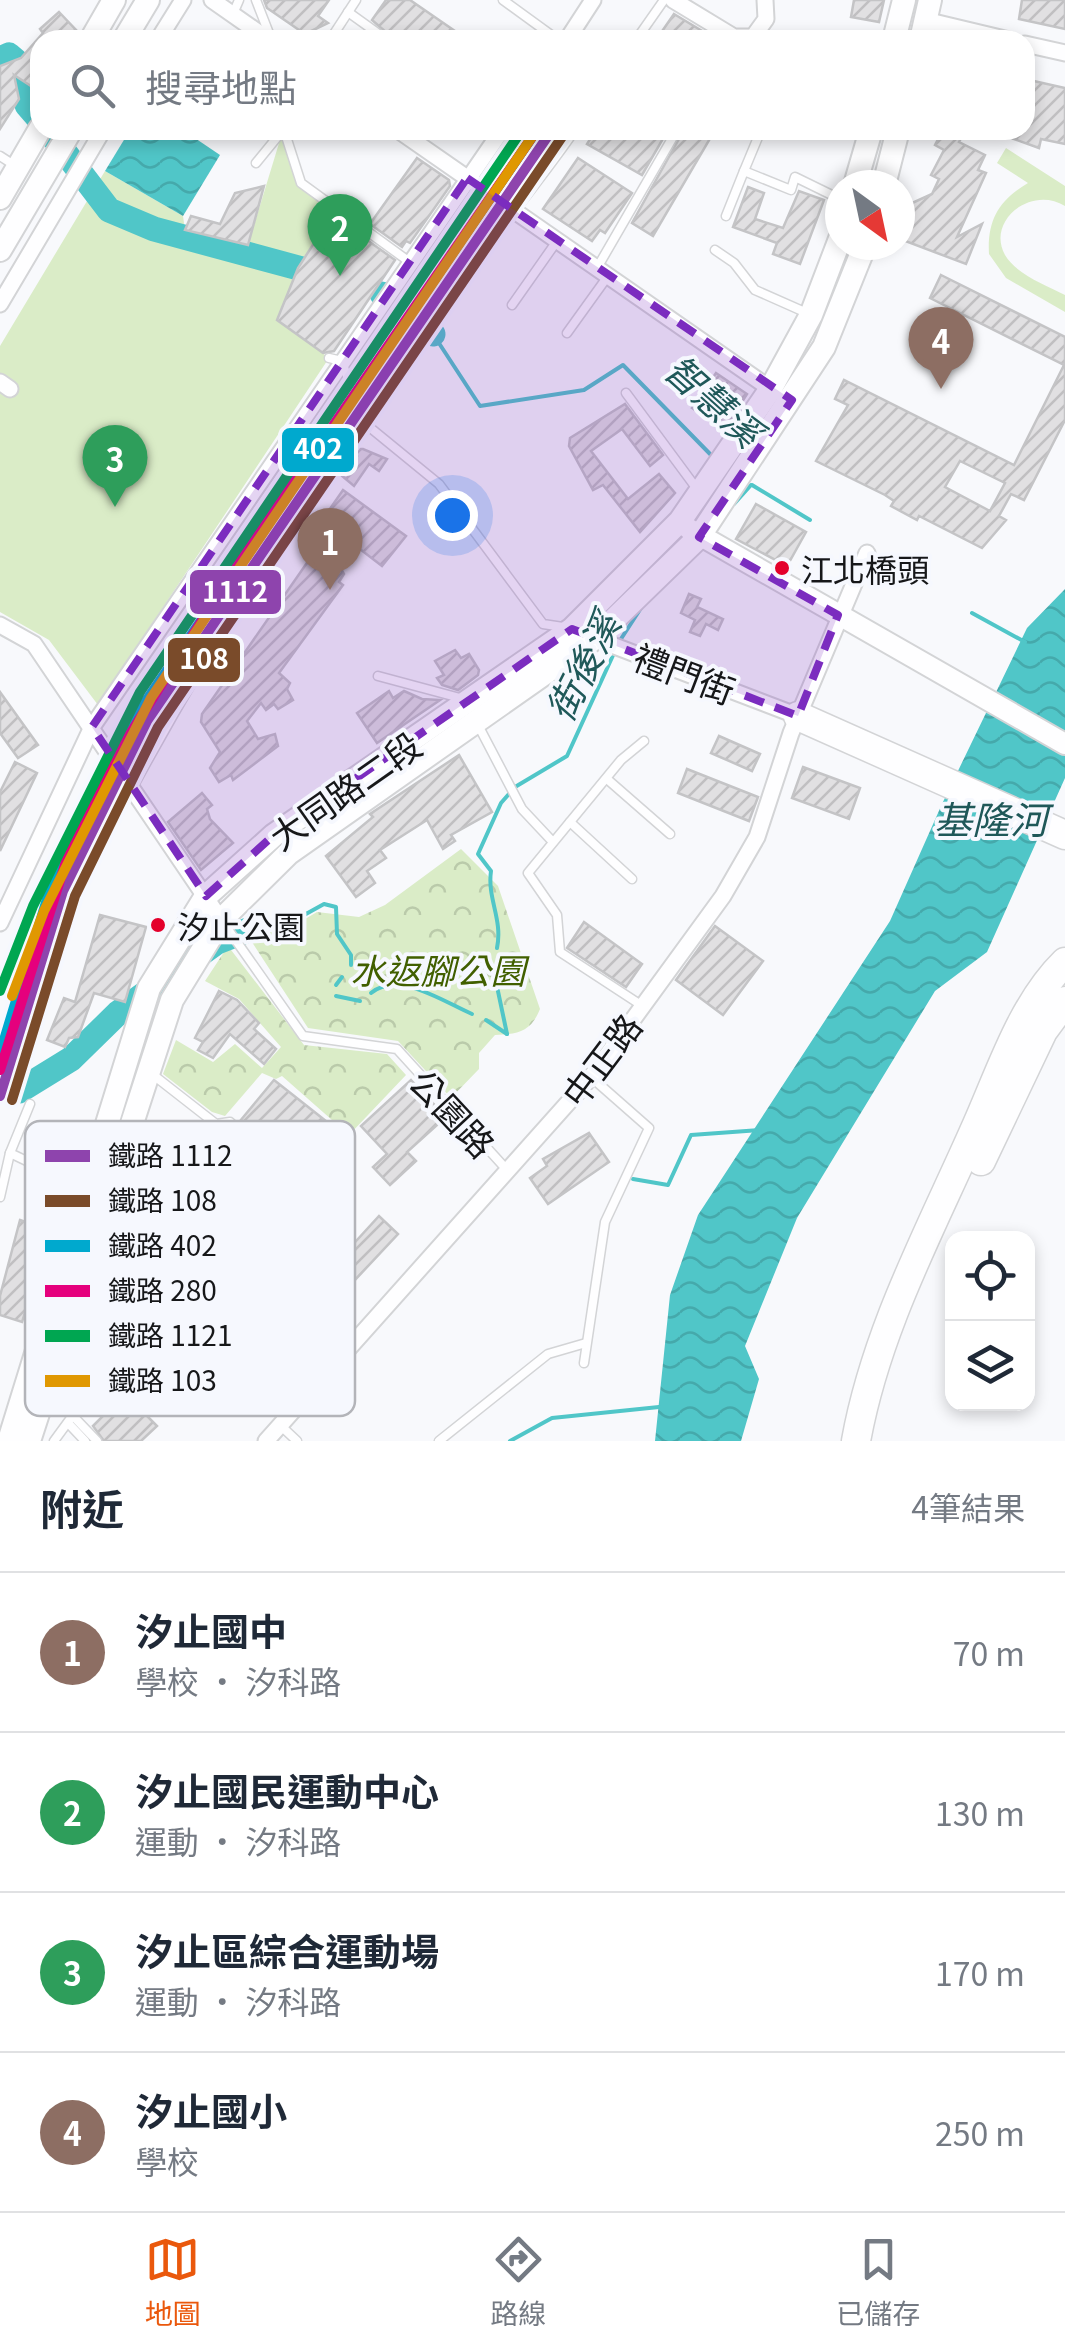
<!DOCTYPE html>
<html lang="zh-TW">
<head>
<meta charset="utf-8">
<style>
	body { margin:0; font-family:Georgia,"Noto Sans TC",serif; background:#f6f6f7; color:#1f2937 }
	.controls { position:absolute; right:30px; bottom:30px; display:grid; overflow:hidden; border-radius:20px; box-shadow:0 5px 15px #0003 }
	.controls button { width:90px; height:90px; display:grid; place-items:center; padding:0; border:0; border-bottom:2px solid #e0e1e3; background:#fff; color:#1f2937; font:50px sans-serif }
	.compass { position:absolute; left:825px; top:170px; width:90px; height:90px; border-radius:50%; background:#fff; box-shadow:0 5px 15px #0003; rotate:147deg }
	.you { position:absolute; left:452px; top:515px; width:35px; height:35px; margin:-25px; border:8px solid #fff; border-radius:50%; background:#1a73e8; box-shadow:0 0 0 15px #1a73e833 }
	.badge { display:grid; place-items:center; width:65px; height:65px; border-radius:50%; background:#ea580c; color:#fff; font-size:32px; font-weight:700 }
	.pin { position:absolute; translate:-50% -82px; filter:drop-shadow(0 2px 5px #0008) }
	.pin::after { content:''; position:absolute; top:52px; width:35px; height:30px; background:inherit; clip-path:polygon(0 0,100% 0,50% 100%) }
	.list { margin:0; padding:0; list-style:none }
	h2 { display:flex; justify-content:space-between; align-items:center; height:130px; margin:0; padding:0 40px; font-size:42px }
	h2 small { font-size:32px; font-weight:400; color:#747a83 }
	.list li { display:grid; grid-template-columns:65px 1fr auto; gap:30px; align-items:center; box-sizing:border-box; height:160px; padding:0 40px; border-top:2px solid #e0e1e3 }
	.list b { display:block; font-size:38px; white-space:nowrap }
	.list p { margin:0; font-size:32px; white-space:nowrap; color:#747a83 }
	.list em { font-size:32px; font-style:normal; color:#747a83 }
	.icon { flex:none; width:55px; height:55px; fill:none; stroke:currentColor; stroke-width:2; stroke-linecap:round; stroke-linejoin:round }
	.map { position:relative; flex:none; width:1065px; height:1441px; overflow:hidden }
	.search { position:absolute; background:#fff; box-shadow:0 5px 15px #0003; left:30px; right:30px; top:30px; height:110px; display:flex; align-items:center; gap:25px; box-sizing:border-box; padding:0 35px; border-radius:30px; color:#747a83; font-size:38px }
	.sheet { height:770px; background:#fff }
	nav { display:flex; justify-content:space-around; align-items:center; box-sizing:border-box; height:140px; border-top:2px solid #e0e1e3; background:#fff; font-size:28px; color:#747a83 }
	nav a { display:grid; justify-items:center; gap:5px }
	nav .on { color:#ea580c }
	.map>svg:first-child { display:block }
</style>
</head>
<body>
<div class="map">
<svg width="1065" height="1441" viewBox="0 0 1065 1441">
	<defs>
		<pattern id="park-crowns" width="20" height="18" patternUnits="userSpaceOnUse" patternTransform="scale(2.5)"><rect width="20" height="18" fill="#daecc7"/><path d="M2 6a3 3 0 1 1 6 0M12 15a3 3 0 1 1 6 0" fill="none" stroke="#bacaaa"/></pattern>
		<pattern id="water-waves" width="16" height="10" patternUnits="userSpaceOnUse" patternTransform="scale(2.5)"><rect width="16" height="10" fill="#50c6c8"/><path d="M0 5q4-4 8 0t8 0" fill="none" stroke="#45a9ab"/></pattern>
		<pattern id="building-hatch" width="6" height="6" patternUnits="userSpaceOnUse" patternTransform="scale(2.5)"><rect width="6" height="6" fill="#e1e0e2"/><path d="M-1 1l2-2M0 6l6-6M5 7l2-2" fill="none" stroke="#c0bfc1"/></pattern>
	</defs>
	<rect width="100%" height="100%" fill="#f8f9fc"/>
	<!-- park -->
	<g fill="url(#park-crowns)">
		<path d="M461,849L498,886L540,1009C531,1032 518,1034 495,1035L479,1053V1069L451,1098L398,1041L308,1028L248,936L288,929L317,912L359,917L385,905Z"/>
		<path d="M228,946L304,1045L387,1054L406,1075L349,1135L282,1076L276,1079L262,1073L225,1116L212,1112L163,1074L176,1040L213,1062L235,1044L262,1068L281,1047L239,999L205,981Z"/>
	</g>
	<!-- garden -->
	<g fill="#daecc7">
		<path d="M283,130L301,183L336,208L298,268L278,320L329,358L98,705L49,640L0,612V346L105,171L183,216L185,230L248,245Z"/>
		<path d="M1006,148L1065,186V206C1031,185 986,221 1005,255C1017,275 1046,285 1065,295V312L1006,278L989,254C987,220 999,200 1028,183L997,163Z"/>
	</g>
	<!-- water -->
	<g fill="url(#water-waves)">
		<path d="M130,130H183L220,155L183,216L105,171Z"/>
		<path d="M1065,589V778L987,952L935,991L797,1218L745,1346L759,1379L741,1441H655L670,1295L698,1215L890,921L942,804L1027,628Z"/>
	</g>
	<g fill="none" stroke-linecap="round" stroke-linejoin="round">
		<!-- stream -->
		<g stroke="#50c6c8" stroke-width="4">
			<path d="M433,334L480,406L584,390L623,365L712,456"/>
			<path d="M752,485L810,520"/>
			<path d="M734,504L751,485"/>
			<path d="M972,613L1025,642"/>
			<path d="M619,642L641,608"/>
			<path d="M248,930L286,925L324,904L336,907L337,934L351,955V965"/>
			<path d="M497,948C503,919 487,899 491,871L478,854L501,803L515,787L567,756L615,651"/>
			<path d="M495,977L507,1034"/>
			<path d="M336,985L342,977"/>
			<path d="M371,993C398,970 444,1002 472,1014"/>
			<path d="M336,996L360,1001"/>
			<path d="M486,1020L507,1034"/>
			<path d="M633,1179L668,1185L691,1135L760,1130"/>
			<path d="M510,1441L552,1418L659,1407"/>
		</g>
		<!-- river -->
		<g stroke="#50c6c8" stroke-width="25">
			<path d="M0,59L9,55L16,61L27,105L40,120"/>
			<path d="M48,130L109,210L154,229L328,276"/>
			<path d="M382,294L433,334"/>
			<path d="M0,1083L19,1091L71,1059L118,1013L217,942L248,930"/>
		</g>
	</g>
	<!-- building -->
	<g fill="url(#building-hatch)" stroke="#c4c4c6" stroke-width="2.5" fill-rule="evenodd">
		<path d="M264,0H329L318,16L328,23L305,34L267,8Z"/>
		<path d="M386,0H410L468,40H395L372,20Z"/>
		<path d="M854,0H884L879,22L851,17Z"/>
		<path d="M1022,0H1065V29L1019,19Z"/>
		<path d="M59,12L76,30L65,40H40V92L14,75L19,99L0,129V66L21,58L43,33L40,29Z"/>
		<path d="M674,14L717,40H656Z"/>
		<path d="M1025,79L1065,88V144L1041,139L1039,148L1011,138L1014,130H1025Z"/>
		<path d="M596,130H668L642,175L587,144Z"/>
		<path d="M684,130H715L653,236L632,223Z"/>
		<path d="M943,130H954L963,135L959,142L985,155L978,170L986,173L957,237L982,224L966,264L900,239L910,204L932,194L939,179L931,175L944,150L935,145Z"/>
		<path d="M417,158L449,180L450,186L410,243L406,241L402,247L370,224Z"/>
		<path d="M578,158L632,193L605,233L600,230L592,241L543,209Z"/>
		<path d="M264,186L248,245L185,230L191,216L220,224L235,193Z"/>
		<path d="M748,187L764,193L755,219L783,228L799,191L824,200L800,264L773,254L777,243L733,227Z"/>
		<path d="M332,215L395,260L334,351L323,353L277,320L298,268Z"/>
		<path d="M941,275L1065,337V420L1024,500L1011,494L999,516L1006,520L982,548L919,516L917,520L891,506L894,501L885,495L816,461L848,405L835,399L844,380L1014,465L1064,365L930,298ZM960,461L1005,483L990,511L945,487Z"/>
		<path d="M716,373L747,394L724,430L692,408Z"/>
		<path d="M625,404L663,455L650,466L622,429L591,451L628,499L659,474L675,493L640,532L603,485L593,490L569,446L570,438Z"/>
		<path d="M350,449H363L387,459L379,471L369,464L354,486L341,475L357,456Z"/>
		<path d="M343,490L406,536L382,566L335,530L337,526L325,516Z"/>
		<path d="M756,504L806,532L787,566L736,539Z"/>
		<path d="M318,547L340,567L344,574L339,582L343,585L279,673L290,683L287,689L293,700L278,709L274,704L266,710L261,703L247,721L258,739L275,734L278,746L233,780L231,775L219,782L210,768L220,752L201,722L202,714Z"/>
		<path d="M689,594L701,599L697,607L723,619L718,630L706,624L700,636L690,632L695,620L681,613Z"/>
		<path d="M455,650L461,658L469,654L479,670L478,675L458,690L442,685L437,678L444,675L435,661Z"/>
		<path d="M389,691L393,698L404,691L422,699L440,700L377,743L357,713Z"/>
		<path d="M0,692L38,745L18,758L0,733Z"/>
		<path d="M719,736L760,754L752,771L711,753Z"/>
		<path d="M459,755L492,812L451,835L455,841L443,849L427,820L380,850L386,858L367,871L375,883L356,897L326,856L373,817L370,814Z"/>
		<path d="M15,762L37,773L0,851V792Z"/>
		<path d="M803,767L860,788L849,819L792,798Z"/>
		<path d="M687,769L758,797L749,821L678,793Z"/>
		<path d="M202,793L212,805L207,809L210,819L233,843L201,870L168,822Z"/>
		<path d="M100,915L146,927L125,1002L94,993L78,1037L69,1038L65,1047L47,1040L64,998L75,1002Z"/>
		<path d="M584,922L642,964L626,987L567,948Z"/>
		<path d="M715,926L763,961L723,1015L676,980Z"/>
		<path d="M219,991L237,1000L259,1023L254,1029L276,1049L264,1064L230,1034L213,1058L198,1050L203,1042L195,1038Z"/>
		<path d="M274,1080L341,1133L302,1176L240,1121Z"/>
		<path d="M411,1080L446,1117L407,1152L416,1161L390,1185L373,1167L387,1154L361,1126Z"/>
		<path d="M589,1133L609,1162L548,1204L530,1178L547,1166L543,1159Z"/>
		<path d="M304,1215L346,1252L379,1216L398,1234L354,1281L289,1232Z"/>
		<path d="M20,1220L43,1228L31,1261L40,1264L22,1322L0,1315V1296Z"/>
		<path d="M152,1320L171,1335L131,1391L151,1412L147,1416L157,1426L141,1441H104L93,1426L109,1410L94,1399Z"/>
	</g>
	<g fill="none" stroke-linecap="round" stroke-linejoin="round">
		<defs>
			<g id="lane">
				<path d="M256,0L270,36"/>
				<path d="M503,0L558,40"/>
				<path d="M348,12L387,40"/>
				<path d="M233,14L239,0"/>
				<path d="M330,40L356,0"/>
				<path d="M636,40L664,0"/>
				<path d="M284,130L301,183L411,263"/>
				<path d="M0,156L14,165"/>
				<path d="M256,163L283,130"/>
				<path d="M744,171L761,130"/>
				<path d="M726,216L744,171L791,190L795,177L840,199"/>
				<path d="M715,250L734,263L755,290L807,313"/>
				<path d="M597,268L677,130"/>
				<path d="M512,305L557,241"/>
				<path d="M567,333L608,276"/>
				<path d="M329,358L342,361L362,421L439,484L543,624L563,627"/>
				<path d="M626,393L697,489"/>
				<path d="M378,676L460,698"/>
				<path d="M478,725L522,809L552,841"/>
				<path d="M607,779L670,834"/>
				<path d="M133,787C221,626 318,472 427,323C475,258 529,197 575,130"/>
				<path d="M570,822L632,879"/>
				<path d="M225,925L303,1036L397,1049L508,1171"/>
				<path d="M641,1005L560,952L557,915L528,873L621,760L644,741"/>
				<path d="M152,1074L216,1124L230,1122L298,1185"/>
				<path d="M10,1153L85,1189"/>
				<path d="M92,1182C169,1221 261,1313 328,1372"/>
				<path d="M0,1197L10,1153L30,1104"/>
				<path d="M584,1363L605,1222L649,1128L591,1077"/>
				<path d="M203,1368L253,1306"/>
				<path d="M73,1416L97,1441"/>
				<path d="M68,1423L85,1441"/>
				<path d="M280,1425L297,1441"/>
				<path d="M54,1441L191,1254"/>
				<path d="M439,1441L548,1354L586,1343"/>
			</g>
			<g id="street">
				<path d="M212,0L269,40"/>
				<path d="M673,0L734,37H753L766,19L765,0"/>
				<path d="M925,20L1009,40"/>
				<path d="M158,40L183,0"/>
				<path d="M567,40L593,0"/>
				<path d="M1025,44L1065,53"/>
				<path d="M398,130L775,392"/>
				<path d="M0,304L103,130"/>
				<path d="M0,382L10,389"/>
				<path d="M0,625L34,644L221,920"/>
				<path d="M591,637L798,716"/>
				<path d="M0,923L92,727L502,130"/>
				<path d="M266,1441L591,1077L723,896L757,837L791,733L867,553"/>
			</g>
			<path id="secondary" d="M689,529L1065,744"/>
			<g id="primary">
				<path d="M91,40L114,0"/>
				<path d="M124,40L148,0"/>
				<path d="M894,40L904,0"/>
				<path d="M921,40L930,0"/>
				<path d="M855,185L871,130"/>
				<path d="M884,185L898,130"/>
				<path d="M0,198L40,129"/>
				<path d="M0,250L71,130"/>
				<path d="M9,1441L149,988L206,896L274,835L572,629L680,521L770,390L811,315L840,239"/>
				<path d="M29,1441L172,1000L221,920L289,853L595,638L699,537L824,347L865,245"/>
			</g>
			<g id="highway">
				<path d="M798,716L1065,835"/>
				<path d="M981,1161L1043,1031L1065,1001"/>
				<path d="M856,1441C876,1330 930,1231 975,1129C1000,1074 1021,1005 1065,962"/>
			</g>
		</defs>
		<!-- lane casing -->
		<use href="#lane" stroke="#d3d4d6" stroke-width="11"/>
		<!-- street casing -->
		<use href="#street" stroke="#d3d4d6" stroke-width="19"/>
		<!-- secondary casing -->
		<use href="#secondary" stroke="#d3d4d6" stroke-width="24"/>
		<!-- primary casing -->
		<use href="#primary" stroke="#d3d4d6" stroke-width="26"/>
		<!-- highway casing -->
		<use href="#highway" stroke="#d3d4d6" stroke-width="31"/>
		<!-- lane -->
		<use href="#lane" stroke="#fefeff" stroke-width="8"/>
		<!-- street -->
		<use href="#street" stroke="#fefeff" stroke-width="15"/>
		<!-- secondary -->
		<use href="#secondary" stroke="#fefeff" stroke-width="20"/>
		<!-- primary -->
		<use href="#primary" stroke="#fefeff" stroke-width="22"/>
		<!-- highway -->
		<use href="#highway" stroke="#fefeff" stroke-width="28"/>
		<!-- rail -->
		<g stroke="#d7d7d7" stroke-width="4" stroke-dasharray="15 8" stroke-linecap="butt">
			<path d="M337,440L461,240"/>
			<path d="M294,465L363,375"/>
		</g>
		<defs>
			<path id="rail-1" d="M0,1096L63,891L147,721L552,130"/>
			<path id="rail-2" d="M12,1100L75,896L158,727L562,137"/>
			<path id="rail-3" d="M0,1053L51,886L137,714L537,130"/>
			<path id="rail-4" d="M0,1070L69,852L128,737L243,556L537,130"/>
			<path id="rail-5" d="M0,991L33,906L140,692L522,130"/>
			<path id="rail-6" d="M12,996L44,911L151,698L532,137"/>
		</defs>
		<!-- rail-1 casing -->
		<use href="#rail-1" stroke="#f6f8fe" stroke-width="18"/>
		<!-- rail-2 casing -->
		<use href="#rail-2" stroke="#f6f8fe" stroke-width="18"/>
		<!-- rail-3 casing -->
		<use href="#rail-3" stroke="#f6f8fe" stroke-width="18"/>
		<!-- rail-4 casing -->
		<use href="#rail-4" stroke="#f6f8fe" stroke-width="18"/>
		<!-- rail-5 casing -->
		<use href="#rail-5" stroke="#f6f8fe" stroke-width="18"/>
		<!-- rail-6 casing -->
		<use href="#rail-6" stroke="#f6f8fe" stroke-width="18"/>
		<!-- rail-1 -->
		<use href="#rail-1" stroke="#8e44ad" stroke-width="10"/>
		<!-- rail-2 -->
		<use href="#rail-2" stroke="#7a4b2a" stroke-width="10"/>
		<!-- rail-3 -->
		<use href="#rail-3" stroke="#00a9ce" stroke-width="10"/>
		<!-- rail-4 -->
		<use href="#rail-4" stroke="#e5007d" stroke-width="10"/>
		<!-- rail-5 -->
		<use href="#rail-5" stroke="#00a651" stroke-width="10"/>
		<!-- rail-6 -->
		<use href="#rail-6" stroke="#e09802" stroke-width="10"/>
	</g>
	<!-- marked area -->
	<path fill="#7b2cbf" fill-opacity="0.2" stroke="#7b2cbf" stroke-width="8" stroke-dasharray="20 12" stroke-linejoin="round" d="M467,178L792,400L699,537L838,615L798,716L572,629L274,835L206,896L92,727Z"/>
	<!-- markers -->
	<g fill="#e4002b" stroke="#f6f8fe" stroke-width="4">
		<circle cx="782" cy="568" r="9"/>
		<circle cx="158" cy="925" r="9"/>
	</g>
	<g text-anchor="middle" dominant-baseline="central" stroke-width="8" stroke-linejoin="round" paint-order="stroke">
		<!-- bus labels -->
		<g font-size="32" fill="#161719" stroke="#f6f8fe" text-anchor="start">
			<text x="801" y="568">江北橋頭</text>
			<text x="177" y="925">汐止公園</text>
		</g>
		<!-- street labels -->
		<g font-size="35" fill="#161719" stroke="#f6f8fe">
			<text transform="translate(685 672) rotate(21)">禮門街</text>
			<text transform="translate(344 789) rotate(-35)">大同路二段</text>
			<text transform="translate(600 1059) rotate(-53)">中正路</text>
			<text transform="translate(454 1112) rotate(47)">公園路</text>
		</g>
		<!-- park labels -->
		<g font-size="35" font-style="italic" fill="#415f00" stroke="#f6f8fe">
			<text x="438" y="968">水返腳公園</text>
		</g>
		<!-- water labels -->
		<g font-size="38" font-style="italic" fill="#1f5859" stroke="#f6f8fe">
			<text transform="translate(715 399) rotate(42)">智慧溪</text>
			<text transform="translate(581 666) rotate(-63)">街後溪</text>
			<text x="991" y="817">基隆河</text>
		</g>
	</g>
	<!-- legend -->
	<rect x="25" y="1121" width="330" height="295" rx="15" fill="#f6f8fe" stroke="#b3b4b9" stroke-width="2.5"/>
	<rect x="45" y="1150" width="45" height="12" fill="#8e44ad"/>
	<rect x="45" y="1195" width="45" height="12" fill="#7a4b2a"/>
	<rect x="45" y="1240" width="45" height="12" fill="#00a9ce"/>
	<rect x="45" y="1285" width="45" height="12" fill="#e5007d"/>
	<rect x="45" y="1330" width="45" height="12" fill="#00a651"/>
	<rect x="45" y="1375" width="45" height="12" fill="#e09802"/>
	<g font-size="28" fill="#161719">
		<text x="108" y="1166">鐵路 1112</text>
		<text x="108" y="1211">鐵路 108</text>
		<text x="108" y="1256">鐵路 402</text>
		<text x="108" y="1301">鐵路 280</text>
		<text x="108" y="1346">鐵路 1121</text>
		<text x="108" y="1391">鐵路 103</text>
	</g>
	<g stroke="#f6f8fe" stroke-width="4">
		<rect x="280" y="426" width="76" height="48" rx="10" fill="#00a9ce"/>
		<rect x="188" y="568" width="95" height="48" rx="10" fill="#8e44ad"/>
		<rect x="166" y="636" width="76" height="48" rx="10" fill="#7a4b2a"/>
	</g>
	<g font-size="28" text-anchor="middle" font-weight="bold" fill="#fff">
		<text x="318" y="459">402</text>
		<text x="235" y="602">1112</text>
		<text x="204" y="669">108</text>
	</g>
</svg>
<div class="controls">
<button><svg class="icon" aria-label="locate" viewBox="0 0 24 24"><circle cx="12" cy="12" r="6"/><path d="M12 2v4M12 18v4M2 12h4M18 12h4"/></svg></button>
<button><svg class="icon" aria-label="layers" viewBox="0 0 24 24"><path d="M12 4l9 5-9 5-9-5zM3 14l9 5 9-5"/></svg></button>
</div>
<svg class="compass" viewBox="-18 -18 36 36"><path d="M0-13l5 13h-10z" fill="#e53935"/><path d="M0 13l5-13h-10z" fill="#747a83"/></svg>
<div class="you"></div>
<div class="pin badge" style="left:330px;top:590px;background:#8d6e63">1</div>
<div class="pin badge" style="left:340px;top:276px;background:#2e9e5b">2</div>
<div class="pin badge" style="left:115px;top:507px;background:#2e9e5b">3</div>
<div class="pin badge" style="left:941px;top:389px;background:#8d6e63">4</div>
<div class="search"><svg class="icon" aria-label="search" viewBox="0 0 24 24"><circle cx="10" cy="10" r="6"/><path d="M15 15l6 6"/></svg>搜尋地點</div>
</div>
<section class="sheet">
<h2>附近<small>4筆結果</small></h2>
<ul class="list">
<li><span class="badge" style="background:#8d6e63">1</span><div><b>汐止國中</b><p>學校 · 汐科路</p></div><em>70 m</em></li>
<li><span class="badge" style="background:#2e9e5b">2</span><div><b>汐止國民運動中心</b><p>運動 · 汐科路</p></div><em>130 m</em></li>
<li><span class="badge" style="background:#2e9e5b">3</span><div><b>汐止區綜合運動場</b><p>運動 · 汐科路</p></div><em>170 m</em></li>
<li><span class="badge" style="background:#8d6e63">4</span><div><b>汐止國小</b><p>學校</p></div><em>250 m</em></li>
</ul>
</section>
<nav>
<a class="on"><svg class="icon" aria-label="map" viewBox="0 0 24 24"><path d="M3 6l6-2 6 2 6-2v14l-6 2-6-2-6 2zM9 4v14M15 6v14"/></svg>地圖</a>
<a><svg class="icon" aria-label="directions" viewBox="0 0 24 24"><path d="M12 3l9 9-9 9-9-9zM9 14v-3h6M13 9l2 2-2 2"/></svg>路線</a>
<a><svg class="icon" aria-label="saved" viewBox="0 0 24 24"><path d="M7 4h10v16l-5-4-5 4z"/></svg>已儲存</a>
</nav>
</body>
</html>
